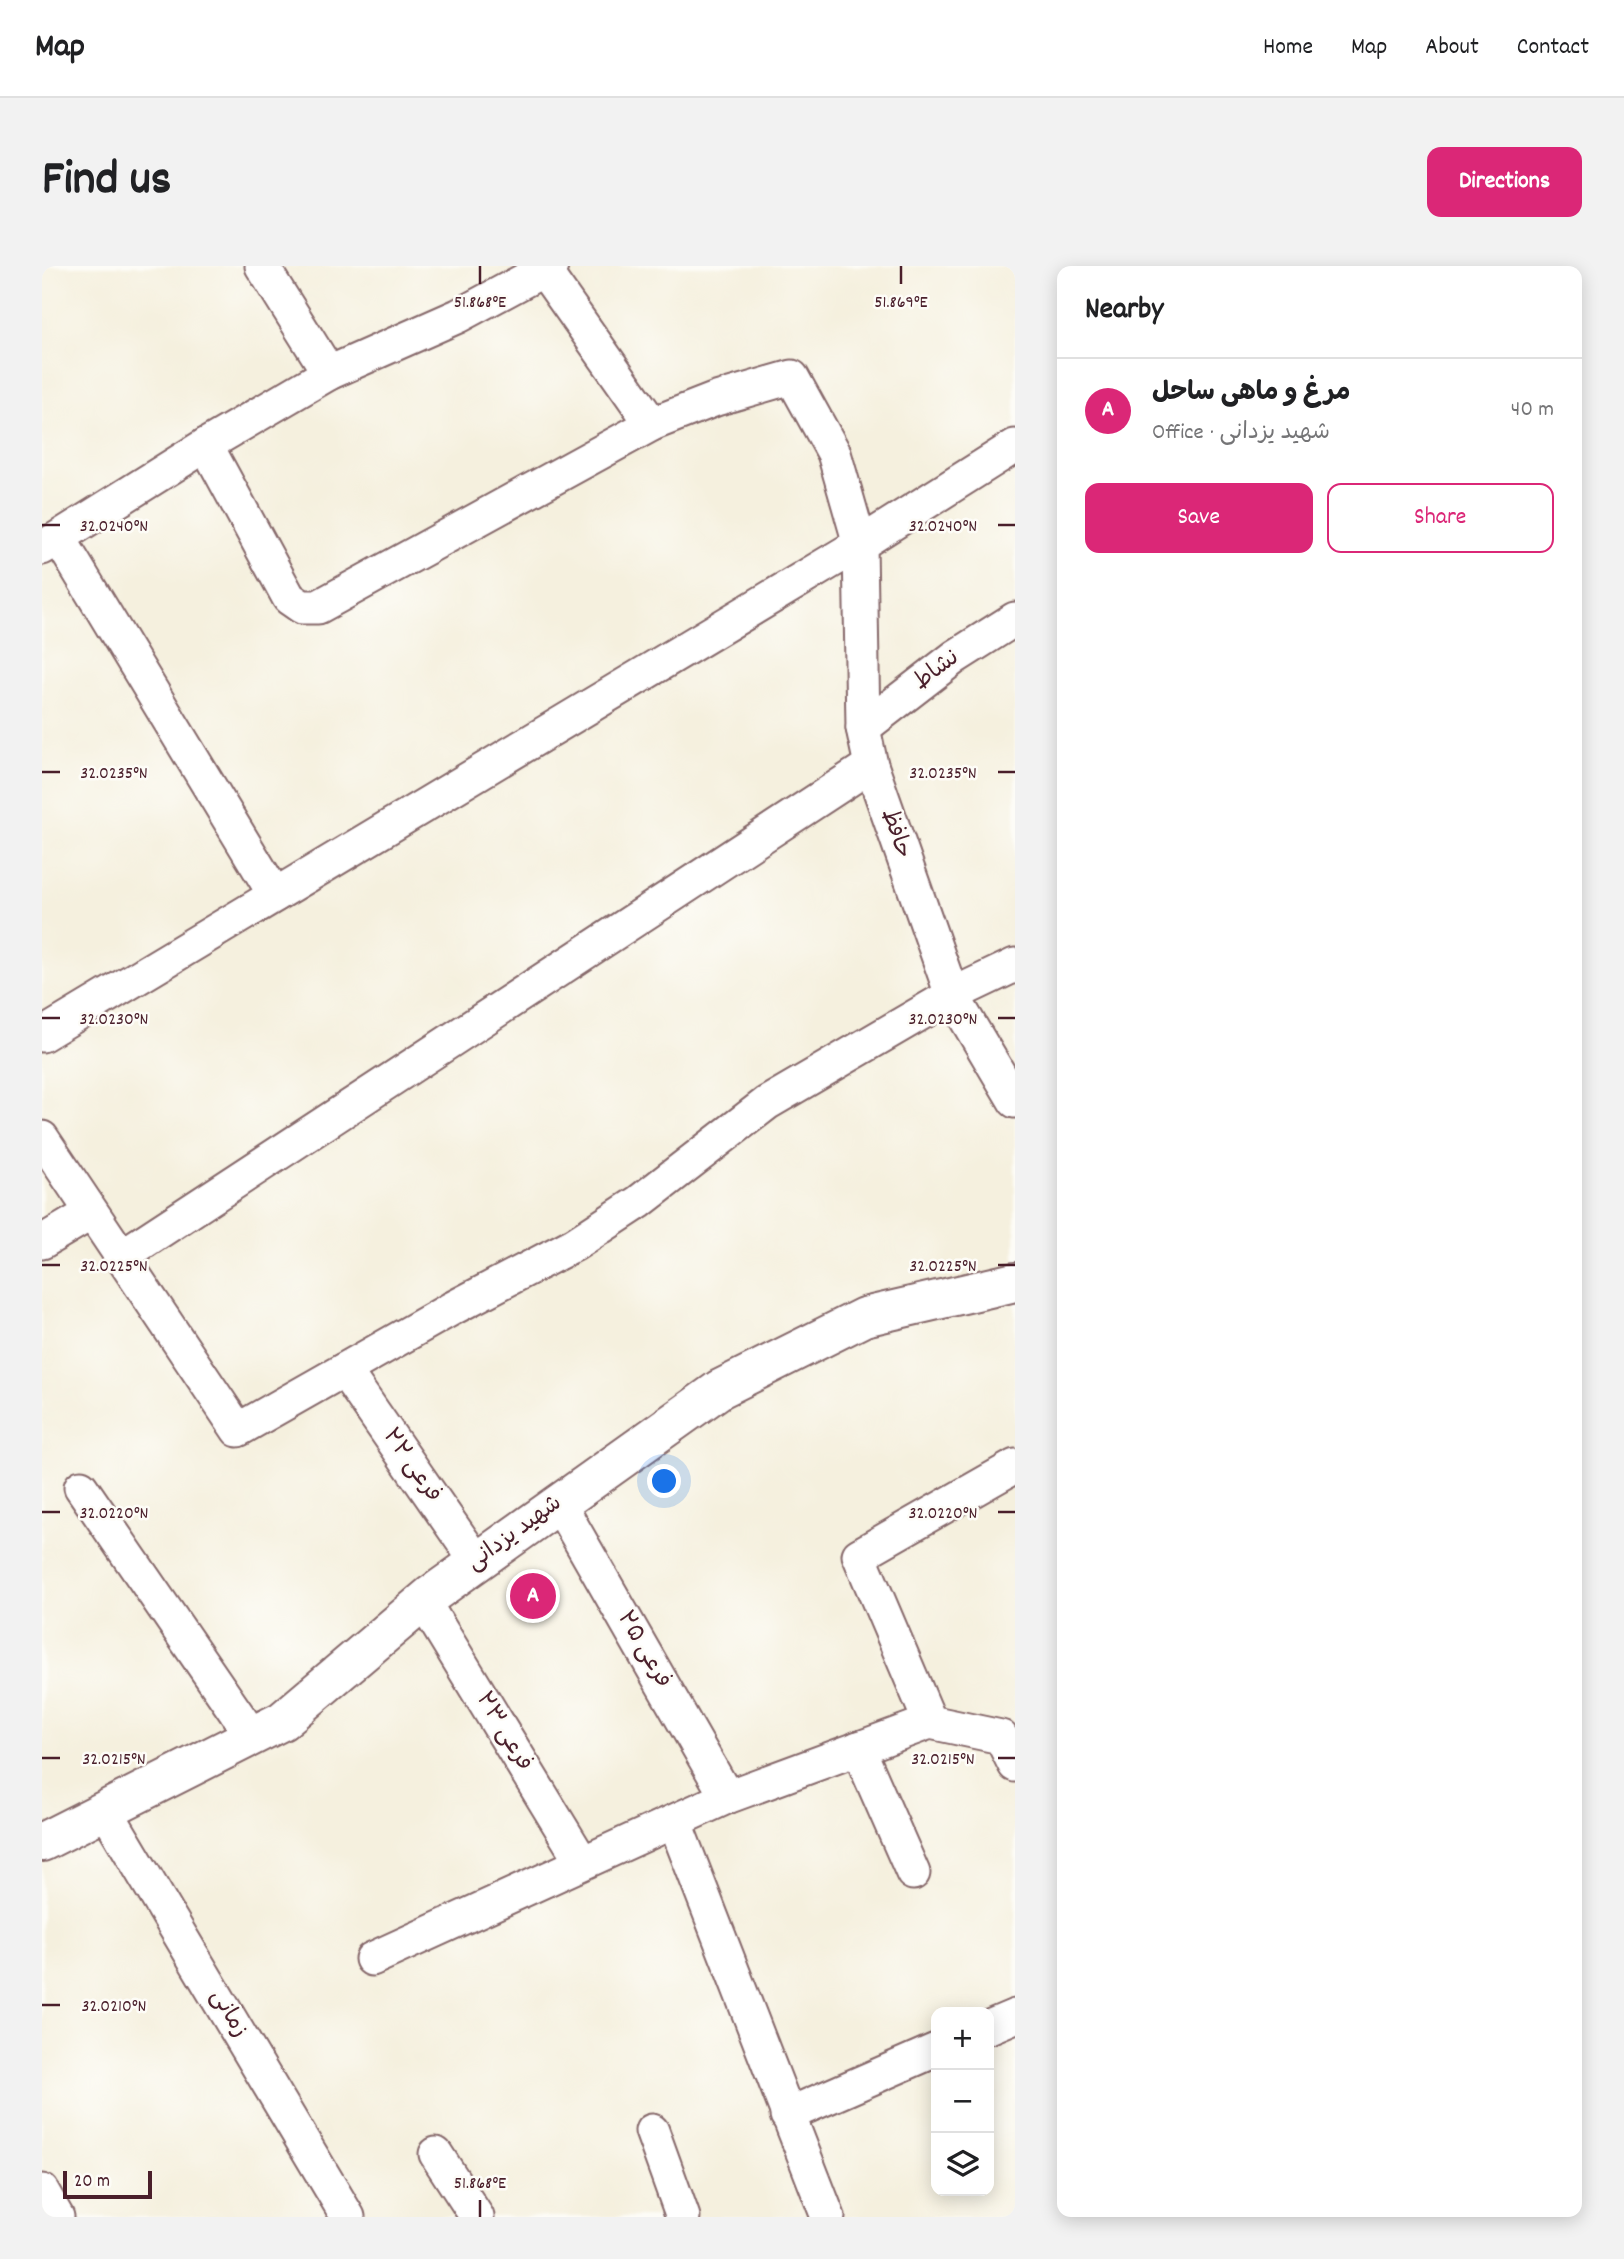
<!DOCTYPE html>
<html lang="en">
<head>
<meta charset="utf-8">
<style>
	body { margin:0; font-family:Dekko,"Playpen Sans Arabic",sans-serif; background:#f2f2f2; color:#202124 }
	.controls { position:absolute; right:21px; bottom:21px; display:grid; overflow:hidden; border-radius:14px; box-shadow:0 4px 18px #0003 }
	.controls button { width:63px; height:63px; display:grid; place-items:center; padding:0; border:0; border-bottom:2px solid #e0e0e0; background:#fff; color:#202124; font:35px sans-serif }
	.scale { position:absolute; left:21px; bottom:18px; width:89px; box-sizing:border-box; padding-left:7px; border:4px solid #4a1f2b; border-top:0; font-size:19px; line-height:24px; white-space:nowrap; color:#4a1f2b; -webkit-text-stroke:5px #fdfcf7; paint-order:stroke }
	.you { position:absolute; left:623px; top:1216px; width:24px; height:24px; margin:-18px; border:5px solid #fff; border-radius:50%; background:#1a73e8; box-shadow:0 0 0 10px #1a73e833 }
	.badge { display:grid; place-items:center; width:46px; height:46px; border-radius:50%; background:#db2777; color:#fff; font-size:23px; font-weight:700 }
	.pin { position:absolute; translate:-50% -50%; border:4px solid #fff; box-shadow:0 2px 7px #0006 }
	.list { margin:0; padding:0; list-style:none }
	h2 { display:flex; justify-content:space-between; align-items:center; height:91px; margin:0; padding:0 28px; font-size:30px }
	h2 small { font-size:23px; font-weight:400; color:#757577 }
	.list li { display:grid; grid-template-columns:46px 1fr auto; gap:21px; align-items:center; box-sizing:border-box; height:105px; padding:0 28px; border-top:2px solid #e0e0e0 }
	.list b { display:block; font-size:26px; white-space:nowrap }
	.list p { margin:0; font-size:23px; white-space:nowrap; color:#757577 }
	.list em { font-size:23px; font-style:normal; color:#757577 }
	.actions { display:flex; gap:14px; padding:21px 28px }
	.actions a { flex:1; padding:16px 0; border:2px solid #db2777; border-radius:14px; text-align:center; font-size:24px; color:#db2777 }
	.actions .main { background:#db2777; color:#fff }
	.icon { flex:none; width:38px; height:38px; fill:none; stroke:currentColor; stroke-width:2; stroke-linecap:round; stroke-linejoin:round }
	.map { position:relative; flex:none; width:973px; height:1951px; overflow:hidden; border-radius:14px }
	header { display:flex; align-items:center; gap:42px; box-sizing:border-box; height:98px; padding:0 35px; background:#fff; border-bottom:2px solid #e0e0e0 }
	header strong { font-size:33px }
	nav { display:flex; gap:38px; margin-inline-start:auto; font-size:24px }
	.intro { display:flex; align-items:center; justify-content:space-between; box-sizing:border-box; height:168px; padding:0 42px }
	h1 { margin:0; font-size:49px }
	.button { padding:18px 32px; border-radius:14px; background:#db2777; color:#fff; font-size:24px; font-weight:700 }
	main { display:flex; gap:42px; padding:0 42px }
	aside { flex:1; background:#fff; border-radius:14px; box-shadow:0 4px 18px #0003 }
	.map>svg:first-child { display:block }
</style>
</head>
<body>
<header>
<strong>Map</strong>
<nav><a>Home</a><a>Map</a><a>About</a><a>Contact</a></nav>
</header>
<div class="intro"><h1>Find us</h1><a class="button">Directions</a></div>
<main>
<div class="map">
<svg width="973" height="1951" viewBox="0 0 973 1951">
	<rect width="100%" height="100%" fill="#fdfcf7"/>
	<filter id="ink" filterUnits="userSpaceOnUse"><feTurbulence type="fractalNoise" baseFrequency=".0143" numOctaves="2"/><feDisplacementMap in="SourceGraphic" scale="14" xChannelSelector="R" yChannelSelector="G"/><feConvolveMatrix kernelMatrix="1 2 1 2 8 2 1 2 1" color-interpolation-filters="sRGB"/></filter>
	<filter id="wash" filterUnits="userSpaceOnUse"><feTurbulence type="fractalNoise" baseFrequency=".00686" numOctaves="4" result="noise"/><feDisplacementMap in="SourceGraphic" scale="28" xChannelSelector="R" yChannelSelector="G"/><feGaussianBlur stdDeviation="1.57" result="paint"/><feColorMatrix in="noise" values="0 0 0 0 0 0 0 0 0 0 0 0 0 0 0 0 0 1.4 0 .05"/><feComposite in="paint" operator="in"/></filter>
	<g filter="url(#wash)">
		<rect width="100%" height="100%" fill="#f5f0de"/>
	</g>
	<g filter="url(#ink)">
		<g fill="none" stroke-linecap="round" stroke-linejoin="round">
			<defs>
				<g id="street">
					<path d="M220,0L287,107"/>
					<path d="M503,6L610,158"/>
					<path d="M164,179L287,107L416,50L509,0"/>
					<path d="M17,272L233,629"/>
					<path d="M0,282L164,179L247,332L260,341H276L610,158L674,133L750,111L792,187L818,278L821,462L829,499L910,729L973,835"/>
					<path d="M821,462L913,391L973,353"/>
					<path d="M0,769L818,278L973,180"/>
					<path d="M0,872L196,1164L409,1043L533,978L597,936L725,837L910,729L973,699"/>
					<path d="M0,976L49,947"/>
					<path d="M80,990L829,499"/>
					<path d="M302,1104L435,1296"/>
					<path d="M973,1200L817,1289L888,1456L959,1471L973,1499"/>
					<path d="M39,1221L210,1470"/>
					<path d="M516,1236L685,1531"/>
					<path d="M381,1335L540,1596"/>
					<path d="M816,1482L871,1607"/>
					<path d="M64,1545L306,1951"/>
					<path d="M633,1557L786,1951"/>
					<path d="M330,1693L685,1531L888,1456"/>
					<path d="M947,1761L973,1750"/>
					<path d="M745,1849L894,1784"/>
					<path d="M610,1865L641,1951"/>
					<path d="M394,1888L435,1951"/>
					<path d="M0,1925L15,1951"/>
				</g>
				<path id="secondary" d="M0,1576L240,1455L389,1329L678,1123L822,1051L973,1016"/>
			</defs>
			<!-- street casing -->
			<use href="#street" stroke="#86686a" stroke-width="37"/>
			<!-- secondary casing -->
			<use href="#secondary" stroke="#86686a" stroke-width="42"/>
			<!-- street -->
			<use href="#street" stroke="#fff" stroke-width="33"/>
			<!-- secondary -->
			<use href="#secondary" stroke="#fff" stroke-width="38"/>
		</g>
	</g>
	<!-- ticks -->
	<path fill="none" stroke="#4a1f2b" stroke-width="2.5" d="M438,0V18M859,0V18M0,259H18M956,259H973M0,506H18M956,506H973M0,752H18M956,752H973M0,999H18M956,999H973M0,1246H18M956,1246H973M0,1492H18M956,1492H973M0,1739H18M438,1934V1951"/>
	<g text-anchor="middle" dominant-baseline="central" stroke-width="5" stroke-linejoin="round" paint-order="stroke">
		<!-- street labels -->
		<g font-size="23" fill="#4a1f2b" stroke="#fdfcf7">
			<text transform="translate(895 405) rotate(-37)">نشاط</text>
			<text transform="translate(853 568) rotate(71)">حافظ</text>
			<text transform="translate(369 1200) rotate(55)">فرعی ۲۲</text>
			<text transform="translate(473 1268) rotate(-36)">شهید یزدانی</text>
			<text transform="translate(601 1384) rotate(60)">فرعی ۲۵</text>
			<text transform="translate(461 1466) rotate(59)">فرعی ۲۳</text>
			<text transform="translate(186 1748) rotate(59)">زمانی</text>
		</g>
	</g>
	<g font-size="18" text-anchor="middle" fill="#4a1f2b" stroke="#fdfcf7" stroke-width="5" stroke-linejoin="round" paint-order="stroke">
		<text x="438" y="41">51.868°E</text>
		<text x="859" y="41">51.869°E</text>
		<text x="72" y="265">32.0240°N</text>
		<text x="901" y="265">32.0240°N</text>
		<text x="72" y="512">32.0235°N</text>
		<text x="901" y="512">32.0235°N</text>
		<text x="72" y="758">32.0230°N</text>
		<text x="901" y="758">32.0230°N</text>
		<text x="72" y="1005">32.0225°N</text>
		<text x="901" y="1005">32.0225°N</text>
		<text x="72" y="1252">32.0220°N</text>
		<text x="901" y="1252">32.0220°N</text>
		<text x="72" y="1498">32.0215°N</text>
		<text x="901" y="1498">32.0215°N</text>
		<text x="72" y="1745">32.0210°N</text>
		<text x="438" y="1922">51.868°E</text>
	</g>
</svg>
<div class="controls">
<button>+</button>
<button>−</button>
<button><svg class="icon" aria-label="layers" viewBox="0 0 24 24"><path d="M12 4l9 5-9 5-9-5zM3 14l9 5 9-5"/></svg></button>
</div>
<div class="scale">20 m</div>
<div class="you"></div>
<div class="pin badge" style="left:491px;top:1330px">A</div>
</div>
<aside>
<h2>Nearby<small></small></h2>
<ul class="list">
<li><span class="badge">A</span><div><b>مرغ و ماهی ساحل</b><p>Office · شهید یزدانی</p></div><em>40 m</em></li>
</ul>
<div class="actions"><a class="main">Save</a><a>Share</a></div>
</aside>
</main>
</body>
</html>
